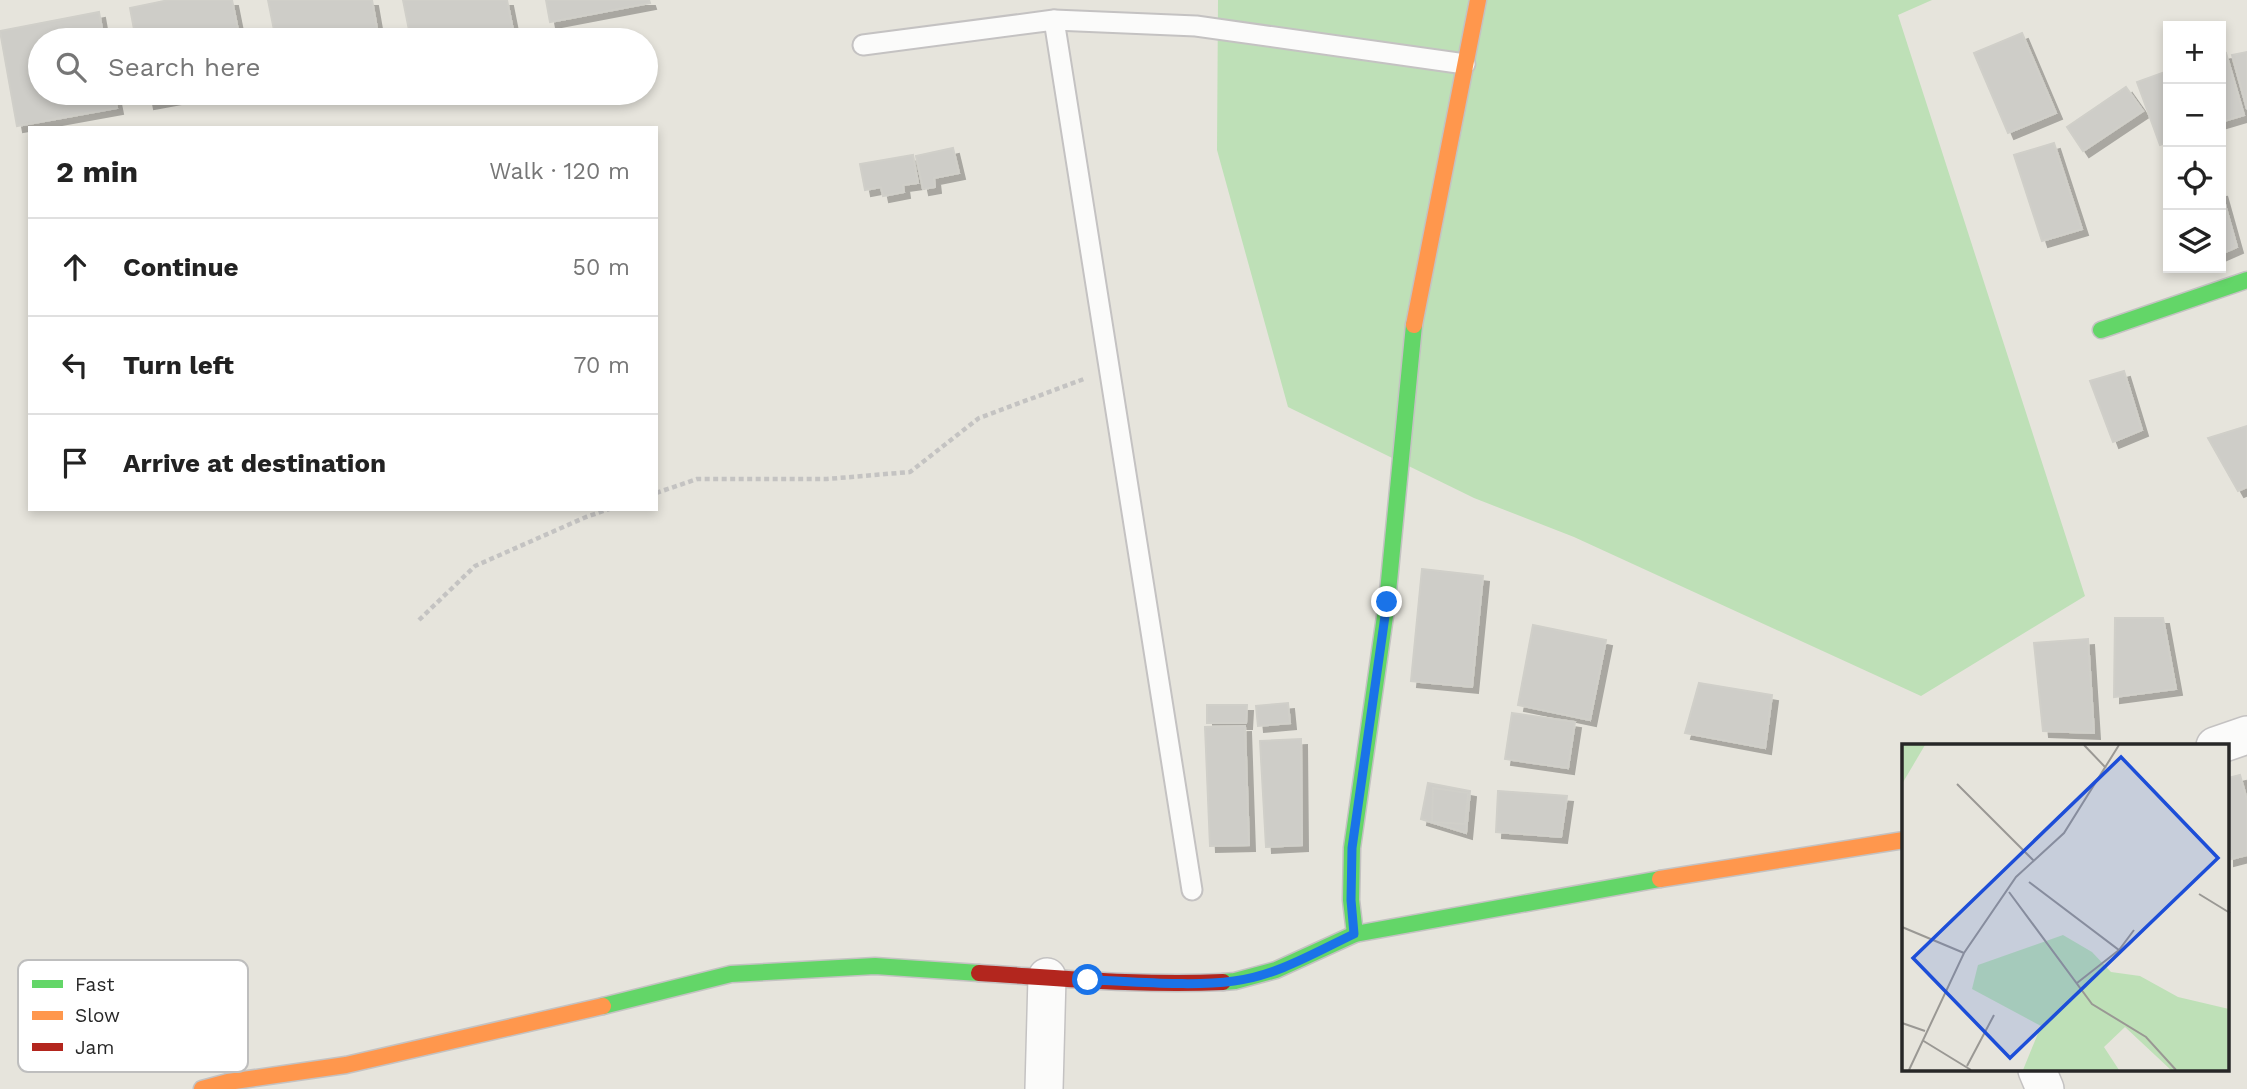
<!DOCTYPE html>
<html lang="en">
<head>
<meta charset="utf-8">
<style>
	body { margin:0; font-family:"Work Sans",sans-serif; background:#f6f6f6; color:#222 }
	.controls { position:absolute; right:21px; top:21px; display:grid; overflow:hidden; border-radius:0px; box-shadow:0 4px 10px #0003 }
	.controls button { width:63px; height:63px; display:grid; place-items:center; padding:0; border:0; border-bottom:2px solid #e0e0e0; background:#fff; color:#222; font:35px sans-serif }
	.stop { position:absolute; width:21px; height:21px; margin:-16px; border:5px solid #1a73e8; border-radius:50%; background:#fff }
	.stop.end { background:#1a73e8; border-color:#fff; box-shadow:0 2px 7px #0008 }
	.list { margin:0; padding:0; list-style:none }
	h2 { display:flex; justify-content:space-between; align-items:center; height:91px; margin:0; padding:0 28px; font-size:30px }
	h2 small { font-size:23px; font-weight:400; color:#767676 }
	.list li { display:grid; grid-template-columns:46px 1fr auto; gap:21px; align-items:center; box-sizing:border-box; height:98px; padding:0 28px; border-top:2px solid #e0e0e0 }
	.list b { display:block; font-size:26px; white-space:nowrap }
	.list em { font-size:23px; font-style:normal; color:#767676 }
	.icon { flex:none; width:38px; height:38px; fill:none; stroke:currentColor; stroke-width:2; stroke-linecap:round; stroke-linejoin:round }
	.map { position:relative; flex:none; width:2247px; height:1089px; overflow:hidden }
	.search { position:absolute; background:#fff; box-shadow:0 4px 10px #0003; left:28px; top:28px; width:630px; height:77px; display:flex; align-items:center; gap:18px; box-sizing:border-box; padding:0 24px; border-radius:38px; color:#767676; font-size:26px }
	.panel { position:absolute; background:#fff; box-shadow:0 4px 10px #0003; left:28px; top:126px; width:630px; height:385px; border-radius:0px }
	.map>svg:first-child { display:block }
</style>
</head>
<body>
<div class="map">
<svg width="2247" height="1089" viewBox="0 0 2247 1089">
	<defs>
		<filter id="shadow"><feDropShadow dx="6" dy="6" stdDeviation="0" flood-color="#0004"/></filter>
	</defs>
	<rect width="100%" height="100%" fill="#e6e4dc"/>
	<!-- green -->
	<path fill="#bee0b7" d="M1218,0H1932L1898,15L2085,596L1921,696L1574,537L1474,498L1288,407L1217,150Z"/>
	<!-- building -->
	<g fill="#cecdc8" stroke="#d0cfc9" stroke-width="2" filter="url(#shadow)">
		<path d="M169,0H232L240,40H136L130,8Z"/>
		<path d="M268,0H372L379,40H276Z"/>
		<path d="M403,0H507L513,30L460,40H411Z"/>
		<path d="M546,0H649L650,3L550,22Z"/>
		<path d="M99,12L104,40H40V93H114L117,108L17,126L0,31Z"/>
		<path d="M2022,33L2056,113L2008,133L1974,53Z"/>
		<path d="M2247,52V109L2232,55Z"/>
		<path d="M2226,53L2244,115L2221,122V54Z"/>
		<path d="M2168,71V142L2160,145L2137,82Z"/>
		<path d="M2126,87L2143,111L2083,151L2067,127Z"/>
		<path d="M146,93H203L148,103Z"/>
		<path d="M2054,143L2082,229L2042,241L2014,155Z"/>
		<path d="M953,148L959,173L934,178L935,187L923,189L916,156Z"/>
		<path d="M913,155L918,183L903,185L904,192L883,196L881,187L865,190L860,164Z"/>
		<path d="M2221,190L2237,247L2221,254Z"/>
		<path d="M2124,371L2142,430L2113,442L2090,381Z"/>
		<path d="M2247,426V487L2238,491L2208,438Z"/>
		<path d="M1422,569L1483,576L1472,687L1411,681Z"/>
		<path d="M2115,618H2163L2176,689L2114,697Z"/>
		<path d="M1533,625L1606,640L1590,720L1518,705Z"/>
		<path d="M2088,639L2094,733L2043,731L2034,643Z"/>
		<path d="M1699,683L1772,695L1765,748L1685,733Z"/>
		<path d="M1288,703L1290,723L1258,726L1256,706Z"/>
		<path d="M1207,705H1247L1246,723H1207Z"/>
		<path d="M1512,713L1575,722L1568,768L1505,759Z"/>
		<path d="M1245,726L1249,845L1210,846L1205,727Z"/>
		<path d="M1301,739L1302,845L1266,847L1260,741Z"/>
		<path d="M2240,775L2247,800V855L2228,860V778Z"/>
		<path d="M1428,783L1470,791L1466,833L1421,819Z"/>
		<path d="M1433,788L1468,793L1465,824L1432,822Z"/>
		<path d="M1498,791L1567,796L1561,837L1496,832Z"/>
	</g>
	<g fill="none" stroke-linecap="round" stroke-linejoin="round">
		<defs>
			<g id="lane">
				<path d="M1054,20L1196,26L1465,64"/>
				<path d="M863,45L1054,20L1192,890"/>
			</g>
			<g id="street">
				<path d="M2215,746L2247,735"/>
				<path d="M2037,1070L2045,1089"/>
				<path d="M1044,1089L1047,977"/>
			</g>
			<g id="fast">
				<path d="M2101,330L2247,280"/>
				<path d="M1355,934L1351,900L1352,848L1387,602L1414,325"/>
				<path d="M1223,982L1235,981L1276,970L1355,934L1660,879"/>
				<path d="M603,1006L731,974L875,966L979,973"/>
			</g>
			<g id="slow">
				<path d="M1414,325L1478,0"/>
				<path d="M1660,879L1904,840"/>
				<path d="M202,1089L228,1082L346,1065L603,1006"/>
			</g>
			<path id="jam" d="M979,973C1060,978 1142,986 1223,982"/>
		</defs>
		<!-- lane casing -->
		<use href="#lane" stroke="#c4c2c2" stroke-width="23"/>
		<!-- street casing -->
		<use href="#street" stroke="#c4c2c2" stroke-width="40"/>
		<!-- fast casing -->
		<use href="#fast" stroke="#c4c2c2" stroke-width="19"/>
		<!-- slow casing -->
		<use href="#slow" stroke="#c4c2c2" stroke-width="19"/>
		<!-- jam casing -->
		<use href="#jam" stroke="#c4c2c2" stroke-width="19"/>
		<!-- path -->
		<g stroke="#c4c3c2" stroke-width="4.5" stroke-dasharray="5 3.5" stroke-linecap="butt">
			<path d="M656,493L697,479H827L910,472L979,418L1084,379"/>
			<path d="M419,620L475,566L586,517L609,509"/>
		</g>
		<!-- lane -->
		<use href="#lane" stroke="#fbfbfa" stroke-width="19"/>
		<!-- street -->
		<use href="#street" stroke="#fbfbfa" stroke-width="37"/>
		<!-- fast -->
		<use href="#fast" stroke="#63d668" stroke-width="16"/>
		<!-- slow -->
		<use href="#slow" stroke="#ff974d" stroke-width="16"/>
		<!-- jam -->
		<use href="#jam" stroke="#b3261e" stroke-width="16"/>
	</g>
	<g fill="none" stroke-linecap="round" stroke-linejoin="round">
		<!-- route -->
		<path stroke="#1a73e8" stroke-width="9" d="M1088,980C1134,981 1189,987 1234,981C1276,976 1316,952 1354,934L1351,900L1352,848L1387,602"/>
	</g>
	<!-- overview -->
	<g transform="translate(1902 744)">
		<rect width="327" height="327" fill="#e6e4dc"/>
		<path d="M0,1H23L0,40ZM161,191L190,208L209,228L238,232L276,253L327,265V326H269L223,283L202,303L217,326H121L139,282L70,245L76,221Z" fill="#bee0b7"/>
		<path fill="none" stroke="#9a9894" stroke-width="2" d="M182,1L204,24M55,40L132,117M127,138L217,206L232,186M107,148L190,260L244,293L274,326M297,150L328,169M0,183L62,209M175,239L217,206M0,279L23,287M20,296L69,326M65,322L92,271M7,326L62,209L114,133L162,89L217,1"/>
		<path fill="#1d4ed8" fill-opacity="0.15" stroke="#1d4ed8" stroke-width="3.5" d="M219,13L316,114L108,314L11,214Z"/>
		<rect width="327" height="327" fill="none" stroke="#272727" stroke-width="3.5"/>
	</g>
	<!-- legend -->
	<rect x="18" y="960" width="230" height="112" rx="10" fill="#fff" stroke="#bebebe" stroke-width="2"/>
	<rect x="32" y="980" width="31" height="8" fill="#63d668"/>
	<rect x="32" y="1011" width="31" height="9" fill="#ff974d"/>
	<rect x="32" y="1043" width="31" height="8" fill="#b3261e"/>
	<g font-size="19" fill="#272727">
		<text x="75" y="991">Fast</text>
		<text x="75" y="1022">Slow</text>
		<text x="75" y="1054">Jam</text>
	</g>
</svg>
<div class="controls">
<button>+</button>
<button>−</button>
<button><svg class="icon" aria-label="locate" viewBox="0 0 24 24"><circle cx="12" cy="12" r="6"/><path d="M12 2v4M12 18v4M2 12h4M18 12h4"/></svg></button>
<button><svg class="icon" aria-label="layers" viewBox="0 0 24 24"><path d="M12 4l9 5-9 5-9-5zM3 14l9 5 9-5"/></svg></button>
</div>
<div class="stop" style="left:1088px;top:980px"></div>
<div class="stop end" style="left:1387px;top:602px"></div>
<div class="search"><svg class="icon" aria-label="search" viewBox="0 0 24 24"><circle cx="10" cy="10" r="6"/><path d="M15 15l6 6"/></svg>Search here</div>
<section class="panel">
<h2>2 min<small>Walk · 120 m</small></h2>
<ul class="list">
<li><svg class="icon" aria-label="ahead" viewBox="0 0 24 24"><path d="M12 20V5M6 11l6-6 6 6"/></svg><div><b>Continue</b></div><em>50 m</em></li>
<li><svg class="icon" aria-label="left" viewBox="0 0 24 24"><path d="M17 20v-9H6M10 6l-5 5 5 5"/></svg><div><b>Turn left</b></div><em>70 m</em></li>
<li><svg class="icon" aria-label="arrive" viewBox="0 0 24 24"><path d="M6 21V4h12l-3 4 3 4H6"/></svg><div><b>Arrive at destination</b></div></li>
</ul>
</section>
</div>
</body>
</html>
